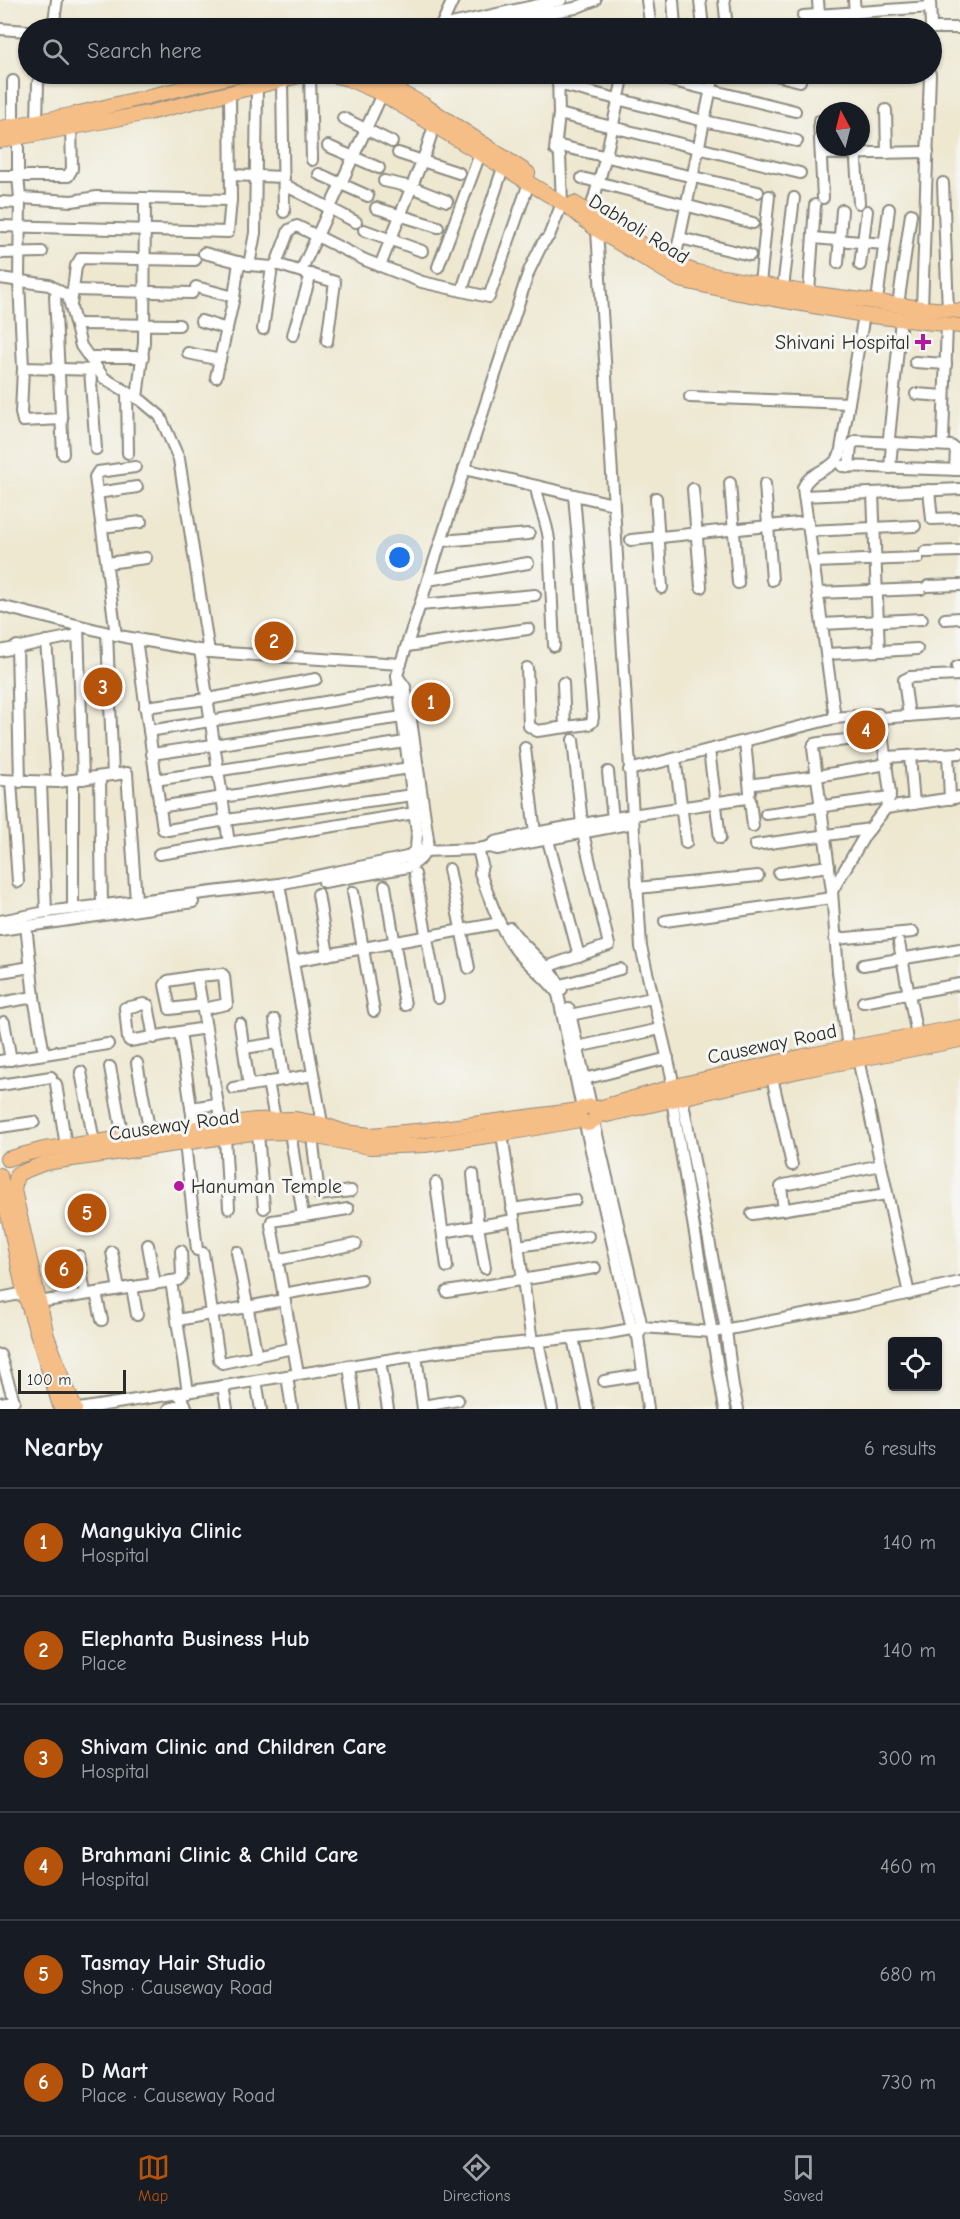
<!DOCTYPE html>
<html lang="en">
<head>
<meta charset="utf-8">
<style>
	body { margin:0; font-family:"Comic Neue",sans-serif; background:#242831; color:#f1f3f6 }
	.controls { position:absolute; right:18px; bottom:18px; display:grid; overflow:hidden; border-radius:6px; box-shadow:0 2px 4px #0004 }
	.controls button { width:54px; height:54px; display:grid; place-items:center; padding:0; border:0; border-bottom:2px solid #363941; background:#171b24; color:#f1f3f6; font:30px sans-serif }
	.compass { position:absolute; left:816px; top:102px; width:54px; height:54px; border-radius:50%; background:#171b24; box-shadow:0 2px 4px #0004; rotate:353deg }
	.scale { position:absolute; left:18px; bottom:15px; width:108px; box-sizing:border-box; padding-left:6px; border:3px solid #2b2b2b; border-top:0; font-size:16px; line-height:21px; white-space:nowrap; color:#2b2b2b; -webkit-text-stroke:4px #f6f6f2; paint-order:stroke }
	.you { position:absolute; left:400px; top:558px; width:21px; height:21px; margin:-15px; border:4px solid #fff; border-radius:50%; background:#1a73e8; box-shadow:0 0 0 9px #1a73e833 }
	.badge { display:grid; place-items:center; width:39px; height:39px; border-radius:50%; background:#b45309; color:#fff; font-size:20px; font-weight:700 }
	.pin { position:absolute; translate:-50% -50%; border:3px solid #fff; box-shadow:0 2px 6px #0006 }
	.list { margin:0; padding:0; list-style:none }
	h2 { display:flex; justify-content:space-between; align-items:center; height:78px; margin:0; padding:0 24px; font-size:26px }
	h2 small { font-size:20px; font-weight:400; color:#9ea1a6 }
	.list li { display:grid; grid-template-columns:39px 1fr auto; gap:18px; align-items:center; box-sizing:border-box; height:108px; padding:0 24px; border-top:2px solid #363941 }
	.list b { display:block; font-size:22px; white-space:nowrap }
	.list p { margin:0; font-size:20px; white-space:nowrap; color:#9ea1a6 }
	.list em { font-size:20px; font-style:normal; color:#9ea1a6 }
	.icon { flex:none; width:33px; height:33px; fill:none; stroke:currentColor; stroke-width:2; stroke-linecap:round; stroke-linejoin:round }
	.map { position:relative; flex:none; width:960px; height:1409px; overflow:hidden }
	.search { position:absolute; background:#171b24; box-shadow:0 2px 4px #0004; left:18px; right:18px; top:18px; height:66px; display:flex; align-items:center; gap:15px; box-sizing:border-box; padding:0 21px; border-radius:33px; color:#9ea1a6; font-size:22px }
	.sheet { height:726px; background:#171b24 }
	nav { display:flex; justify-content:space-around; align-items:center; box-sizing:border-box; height:84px; border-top:2px solid #363941; background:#171b24; font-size:16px; color:#9ea1a6 }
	nav a { display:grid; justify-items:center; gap:3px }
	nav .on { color:#b45309 }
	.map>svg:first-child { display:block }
</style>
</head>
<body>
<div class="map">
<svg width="960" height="1409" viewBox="0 0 960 1409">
	<rect width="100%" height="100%" fill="#f6f6f2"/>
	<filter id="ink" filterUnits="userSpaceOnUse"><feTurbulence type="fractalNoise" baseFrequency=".0167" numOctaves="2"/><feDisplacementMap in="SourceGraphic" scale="12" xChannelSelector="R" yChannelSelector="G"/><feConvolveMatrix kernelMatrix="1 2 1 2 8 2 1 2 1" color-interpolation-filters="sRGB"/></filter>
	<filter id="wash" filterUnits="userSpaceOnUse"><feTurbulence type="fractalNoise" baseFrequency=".008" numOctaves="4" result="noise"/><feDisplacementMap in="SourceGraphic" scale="24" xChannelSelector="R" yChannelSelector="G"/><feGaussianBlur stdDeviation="1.35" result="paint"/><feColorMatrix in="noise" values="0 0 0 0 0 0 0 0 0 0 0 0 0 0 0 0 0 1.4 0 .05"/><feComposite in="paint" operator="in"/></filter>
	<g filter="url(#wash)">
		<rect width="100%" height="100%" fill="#eee8d1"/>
	</g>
	<g filter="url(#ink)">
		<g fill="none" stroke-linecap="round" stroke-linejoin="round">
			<defs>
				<g id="minor">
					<path d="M647,0L650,22"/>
					<path d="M673,0L675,28"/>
					<path d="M700,0L703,28"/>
					<path d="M724,0L727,28"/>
					<path d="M818,0L819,15"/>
					<path d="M854,0L855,13"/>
					<path d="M930,0L931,28"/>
					<path d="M548,6L554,28"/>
					<path d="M803,16L930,7"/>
					<path d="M556,24L580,28"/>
					<path d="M441,26L453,0"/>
					<path d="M53,28L57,0"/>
					<path d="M433,28L561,0"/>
					<path d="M467,28L575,8L595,0"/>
					<path d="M931,28H960"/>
					<path d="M0,29L28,31"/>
					<path d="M645,74L795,111"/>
					<path d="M771,74L800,81"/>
					<path d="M310,75L312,160"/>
					<path d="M282,80L284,212"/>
					<path d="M13,81V125"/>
					<path d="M558,84L704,121L797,141"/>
					<path d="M886,110L887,153"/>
					<path d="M559,114L800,173"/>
					<path d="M343,118L392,142"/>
					<path d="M37,121L38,83"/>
					<path d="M819,121L823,198"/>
					<path d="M18,137V176L20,198L19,281L23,368L98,370"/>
					<path d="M556,145L758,192"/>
					<path d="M328,146L379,168"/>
					<path d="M855,147L859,203"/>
					<path d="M555,150L559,114L558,74"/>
					<path d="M398,153L459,173"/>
					<path d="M821,154L928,152"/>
					<path d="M319,174L368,196"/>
					<path d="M231,175L284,177"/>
					<path d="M0,176H68L72,169L71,127"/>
					<path d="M582,178L753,223"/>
					<path d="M384,181L411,187L447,201"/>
					<path d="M943,183L948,311"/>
					<path d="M285,185L356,222"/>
					<path d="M20,198L72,201L97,197L231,200"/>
					<path d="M0,202L20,203"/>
					<path d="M376,208L438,227"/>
					<path d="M590,212L606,156L624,74"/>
					<path d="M0,226L228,232L231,200L230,93"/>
					<path d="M364,230L422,251"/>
					<path d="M597,230L641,947L672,1077L670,1088L725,1409"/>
					<path d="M680,238L750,255"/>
					<path d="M813,238L884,244"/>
					<path d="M0,253L42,252"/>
					<path d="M204,253L249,265L272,267L276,264L289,230L297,226L365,260L422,282L489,297L529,183"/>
					<path d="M838,263L842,210"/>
					<path d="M276,264L335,282L327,341"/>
					<path d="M674,264L714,74"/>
					<path d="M249,265L255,233L257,86"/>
					<path d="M860,265L867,211"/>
					<path d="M380,266L426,151L434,126"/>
					<path d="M438,267L480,154"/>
					<path d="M301,271L382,94"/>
					<path d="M0,278L49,285L68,296L81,346L104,378L142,401L160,416L179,459L209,652"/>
					<path d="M464,284L503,168"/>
					<path d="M760,284L769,196"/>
					<path d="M196,287L234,297"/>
					<path d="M783,288L794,198"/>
					<path d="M73,290L192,293"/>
					<path d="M809,293L815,205"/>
					<path d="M55,296L63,454"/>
					<path d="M877,301L889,209"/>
					<path d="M71,305L76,266L81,258L195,260"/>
					<path d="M898,305L911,214"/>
					<path d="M922,308L930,74"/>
					<path d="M201,321L227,329"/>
					<path d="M76,324L179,325"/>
					<path d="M263,329L272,267"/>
					<path d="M293,335L311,274"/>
					<path d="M188,353L220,360"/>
					<path d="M89,357H143"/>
					<path d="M915,362L946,364"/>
					<path d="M23,368L21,413L23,421L62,419"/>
					<path d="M90,370L96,449"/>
					<path d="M216,377L234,297L239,262"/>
					<path d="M127,392L128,453"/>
					<path d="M916,394L944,396"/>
					<path d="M690,397L849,403"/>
					<path d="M137,398L144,342L145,199"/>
					<path d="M889,438L901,319"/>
					<path d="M943,438L947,324"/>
					<path d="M842,466L960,470"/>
					<path d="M849,467L851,445L856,441L951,446L956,449L955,470"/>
					<path d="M890,468L892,443"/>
					<path d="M464,469L613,504"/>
					<path d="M730,483L738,583"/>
					<path d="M765,484L772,580"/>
					<path d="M536,486C538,505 547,521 549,540L554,646"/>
					<path d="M693,489L701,587"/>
					<path d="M929,490L932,519L960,518"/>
					<path d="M97,493L137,487"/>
					<path d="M873,493L879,651"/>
					<path d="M804,496L960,489"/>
					<path d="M656,498L662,588"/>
					<path d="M102,527L141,522"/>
					<path d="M809,531L915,526"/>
					<path d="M631,540L808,522"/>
					<path d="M441,541L529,534"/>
					<path d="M925,552L960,551"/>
					<path d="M814,562L918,558"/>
					<path d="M107,563L146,558"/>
					<path d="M428,580L528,563"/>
					<path d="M928,586L960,585"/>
					<path d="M818,593L921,589"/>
					<path d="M420,605L535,595"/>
					<path d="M0,606L125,637L209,652L401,664"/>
					<path d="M945,619L960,618"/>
					<path d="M822,624L922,619"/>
					<path d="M78,626L83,779"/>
					<path d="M107,633L113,775"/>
					<path d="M116,635L95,477L98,472L135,467"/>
					<path d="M136,639L163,829L168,830L226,820L413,795"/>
					<path d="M46,641L57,782"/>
					<path d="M17,646L20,782"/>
					<path d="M407,646L528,629"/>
					<path d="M200,650L229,843"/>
					<path d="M0,651L78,635"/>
					<path d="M827,654L917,649"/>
					<path d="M957,667L960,666"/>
					<path d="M527,668L529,726L537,731L589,724L592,722L593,717L574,495"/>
					<path d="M563,683L565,727"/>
					<path d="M145,707L208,699L316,679"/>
					<path d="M909,716L904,680L910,677L960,675"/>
					<path d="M835,718L803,488C810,470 831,472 840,455L864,315"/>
					<path d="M880,718L960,712"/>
					<path d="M149,731L398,690"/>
					<path d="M745,741L750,792"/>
					<path d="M525,748L535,833"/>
					<path d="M709,750L720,838"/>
					<path d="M152,754L402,717"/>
					<path d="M948,754L950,799"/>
					<path d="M910,756L914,804"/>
					<path d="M886,757L960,753"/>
					<path d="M676,765L686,843"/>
					<path d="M629,770L835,718L878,714L880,718L890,793L886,808L865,835L832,891L838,972L848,1048"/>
					<path d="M608,772L613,819"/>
					<path d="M100,778L102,905"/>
					<path d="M0,780L57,782L127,773L136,901"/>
					<path d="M73,780V909"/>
					<path d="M155,780L405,742"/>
					<path d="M11,781L18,882"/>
					<path d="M41,783L46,912"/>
					<path d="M755,784L817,776L887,764"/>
					<path d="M159,807L409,768"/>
					<path d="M886,808L960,797"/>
					<path d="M766,814L890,797"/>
					<path d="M548,840L579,956"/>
					<path d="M755,845L870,829"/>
					<path d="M489,847L495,842L535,833L632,815L746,798L750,800L753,826"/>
					<path d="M478,849L482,865L480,873C490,899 499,928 516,950C529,966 547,977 558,994L582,1108"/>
					<path d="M422,851L478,849L489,847L497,849L633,823"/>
					<path d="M159,854L415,813"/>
					<path d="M449,869L469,968"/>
					<path d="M779,873L829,866"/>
					<path d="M415,874L438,998"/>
					<path d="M324,882L408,867C422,860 426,854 428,839L409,706L405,687L397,676"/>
					<path d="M279,884L323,1129"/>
					<path d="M385,886L405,1005"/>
					<path d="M637,888L758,876"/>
					<path d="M832,891L813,748L814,744L819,743L883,736"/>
					<path d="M353,892L374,1011"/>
					<path d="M318,894L328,955"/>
					<path d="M0,921L46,912L279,884L407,857L416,850L417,833L397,675L529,271L542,244L549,236L562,203L560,156L556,145"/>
					<path d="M665,921L832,898"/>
					<path d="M26,925L34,997L44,1054"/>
					<path d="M510,928C525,950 550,965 562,989"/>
					<path d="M0,930L193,902"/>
					<path d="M835,939L913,932"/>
					<path d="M899,943L917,1035"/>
					<path d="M293,961L500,923"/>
					<path d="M863,965L960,949"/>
					<path d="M546,967L609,945L583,833L573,740"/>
					<path d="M0,972L31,967"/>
					<path d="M197,976L168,981L165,985L170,1009L202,1005"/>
					<path d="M561,985L620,969"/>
					<path d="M863,1002L960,984"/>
					<path d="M0,1003L34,997"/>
					<path d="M203,1009L227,1004L224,976L222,974L197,976L206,1028"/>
					<path d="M569,1009L591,1106"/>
					<path d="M570,1015L652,998"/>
					<path d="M275,1020L284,1080"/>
					<path d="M4,1022L11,1060"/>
					<path d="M240,1024L249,1085"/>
					<path d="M154,1038L148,1005L144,1004L125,1008L128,1039L130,1041L180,1032"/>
					<path d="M577,1047L660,1029"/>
					<path d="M244,1048L278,1043"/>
					<path d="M858,1059L909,1294"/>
					<path d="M0,1061L108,1044"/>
					<path d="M137,1063L150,1134"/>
					<path d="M110,1067L123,1138"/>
					<path d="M81,1072L94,1142"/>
					<path d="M772,1077L792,1165"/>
					<path d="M584,1079L668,1058"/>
					<path d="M268,1082L275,1119"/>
					<path d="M56,1084L66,1146"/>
					<path d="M0,1085L51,1077"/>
					<path d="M233,1088L307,1076"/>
					<path d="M681,1092L726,1330L733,1387L738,1409"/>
					<path d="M191,1108L217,1104"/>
					<path d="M594,1122L642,1327L638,1336L648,1409"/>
					<path d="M585,1124L632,1329L636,1334"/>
					<path d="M0,1127L34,1122"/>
					<path d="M194,1128L180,1032L206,1028L221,1125"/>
					<path d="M290,1132L303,1216"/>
					<path d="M258,1133L264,1208"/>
					<path d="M502,1134L532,1342"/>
					<path d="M312,1136L319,1195L351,1191"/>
					<path d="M225,1137L229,1208"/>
					<path d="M185,1143L197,1250"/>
					<path d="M473,1174L478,1226L485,1268"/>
					<path d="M436,1183L447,1267"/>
					<path d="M512,1209L575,1200"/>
					<path d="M784,1210L781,1187L784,1185L881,1165"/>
					<path d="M752,1214L887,1194"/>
					<path d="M443,1232L514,1220"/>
					<path d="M148,1245L155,1284"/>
					<path d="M518,1246L588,1236"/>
					<path d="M112,1252L119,1289"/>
					<path d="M237,1252L257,1357"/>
					<path d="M203,1253L219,1359L222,1363L293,1348"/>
					<path d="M79,1256L85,1294"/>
					<path d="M276,1260L356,1244"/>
					<path d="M171,1281L188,1392"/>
					<path d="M132,1287L137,1315"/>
					<path d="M447,1292L595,1268"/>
					<path d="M96,1293L102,1320"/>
					<path d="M283,1294L361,1280"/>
					<path d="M0,1298L25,1293"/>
					<path d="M39,1302L178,1280L182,1276L181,1251"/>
					<path d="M178,1320L284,1300"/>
					<path d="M573,1338L588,1409"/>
					<path d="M538,1341L552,1409"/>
					<path d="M0,1355L14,1401L0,1403"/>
					<path d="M416,1355L423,1409"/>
					<path d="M380,1361L388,1409"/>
					<path d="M349,1366L355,1409"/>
					<path d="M298,1374L271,1225L272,1221L348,1209"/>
					<path d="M287,1376L292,1409"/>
					<path d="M256,1381L261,1409"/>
					<path d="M604,1381L642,1375"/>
					<path d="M223,1386L227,1409"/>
					<path d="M179,1393L187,1409"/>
					<path d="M423,1406L458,1400"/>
					<path d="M79,1409L437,1352L604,1334L642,1327L713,1332L857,1305L960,1282"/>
					<path d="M169,1409L185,1404"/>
				</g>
				<g id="major">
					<path d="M366,74L423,104L528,173"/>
					<path d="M0,128L71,115L242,74"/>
					<path d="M0,141L148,113L303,75H331L348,79L382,94L567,206L597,230L680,280L734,292L864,315L960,326"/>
					<path d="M574,203L674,264L697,272L809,293L922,308L960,311"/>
					<path d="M595,1109L679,1085L804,1056L960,1027"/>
					<path d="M607,1115L803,1070L960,1040"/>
					<path d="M7,1159L44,1149L255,1120L294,1119L322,1124L345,1132L371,1135L427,1130L580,1110"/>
					<path d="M0,1175L23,1288L61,1409"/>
					<path d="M75,1409L47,1336L14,1190L17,1174L45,1163L252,1133L290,1132L370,1147L425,1145L502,1134L580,1120L588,1124L596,1119L595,1109L591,1106L582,1108L579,1112L580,1120"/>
				</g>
			</defs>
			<!-- minor casing -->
			<use href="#minor" stroke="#8c8a7e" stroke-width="14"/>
			<!-- major casing -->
			<use href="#major" stroke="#8c8a7e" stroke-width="16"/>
			<!-- minor -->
			<use href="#minor" stroke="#fff" stroke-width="10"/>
			<!-- major -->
			<use href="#major" stroke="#f6be87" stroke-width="14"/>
		</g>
	</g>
	<!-- markers -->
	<g fill="#b5179e" stroke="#f6f6f2" stroke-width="2">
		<path d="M920 333h6v6h6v6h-6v6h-6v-6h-6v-6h6z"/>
		<circle cx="179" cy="1186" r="6"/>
	</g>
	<g text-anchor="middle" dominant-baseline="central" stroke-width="6" stroke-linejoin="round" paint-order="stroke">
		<!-- street labels -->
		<g font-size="20" fill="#2b2b2b" stroke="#f6f6f2">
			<text transform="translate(639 229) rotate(32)">Dabholi Road</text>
			<text transform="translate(772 1044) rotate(-12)">Causeway Road</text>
			<text transform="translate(174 1125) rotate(-8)">Causeway Road</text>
		</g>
		<!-- poi labels -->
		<g font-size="20" fill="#2b2b2b" stroke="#f6f6f2" text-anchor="end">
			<text x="910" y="342">Shivani Hospital</text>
			<text x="191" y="1186" text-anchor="start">Hanuman Temple</text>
		</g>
	</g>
</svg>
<div class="controls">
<button><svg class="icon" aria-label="locate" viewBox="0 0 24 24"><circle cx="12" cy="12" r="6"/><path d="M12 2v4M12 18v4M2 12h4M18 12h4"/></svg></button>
</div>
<svg class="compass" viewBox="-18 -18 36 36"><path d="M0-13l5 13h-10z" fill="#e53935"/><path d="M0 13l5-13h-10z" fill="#9ea1a6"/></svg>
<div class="scale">100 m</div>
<div class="you"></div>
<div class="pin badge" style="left:431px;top:702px">1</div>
<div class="pin badge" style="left:274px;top:641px">2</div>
<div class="pin badge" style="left:103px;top:687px">3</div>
<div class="pin badge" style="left:866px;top:730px">4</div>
<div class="pin badge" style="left:87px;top:1213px">5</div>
<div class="pin badge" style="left:64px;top:1269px">6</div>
<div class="search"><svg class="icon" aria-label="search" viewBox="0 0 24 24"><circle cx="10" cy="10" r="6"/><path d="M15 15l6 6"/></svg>Search here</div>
</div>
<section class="sheet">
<h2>Nearby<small>6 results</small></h2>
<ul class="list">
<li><span class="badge">1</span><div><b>Mangukiya Clinic</b><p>Hospital</p></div><em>140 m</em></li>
<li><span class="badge">2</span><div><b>Elephanta Business Hub</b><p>Place</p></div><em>140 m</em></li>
<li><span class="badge">3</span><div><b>Shivam Clinic and Children Care</b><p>Hospital</p></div><em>300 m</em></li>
<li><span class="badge">4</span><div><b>Brahmani Clinic &amp; Child Care</b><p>Hospital</p></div><em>460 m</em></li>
<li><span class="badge">5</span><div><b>Tasmay Hair Studio</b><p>Shop · Causeway Road</p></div><em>680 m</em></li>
<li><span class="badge">6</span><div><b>D Mart</b><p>Place · Causeway Road</p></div><em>730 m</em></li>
</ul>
</section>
<nav>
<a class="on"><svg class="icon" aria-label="map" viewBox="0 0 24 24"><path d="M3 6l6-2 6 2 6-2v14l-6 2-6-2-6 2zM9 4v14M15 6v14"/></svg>Map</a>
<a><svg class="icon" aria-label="directions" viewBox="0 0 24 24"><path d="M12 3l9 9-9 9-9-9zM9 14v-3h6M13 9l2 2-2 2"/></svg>Directions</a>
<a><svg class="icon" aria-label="saved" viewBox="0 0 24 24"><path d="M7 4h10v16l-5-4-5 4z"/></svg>Saved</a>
</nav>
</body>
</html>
